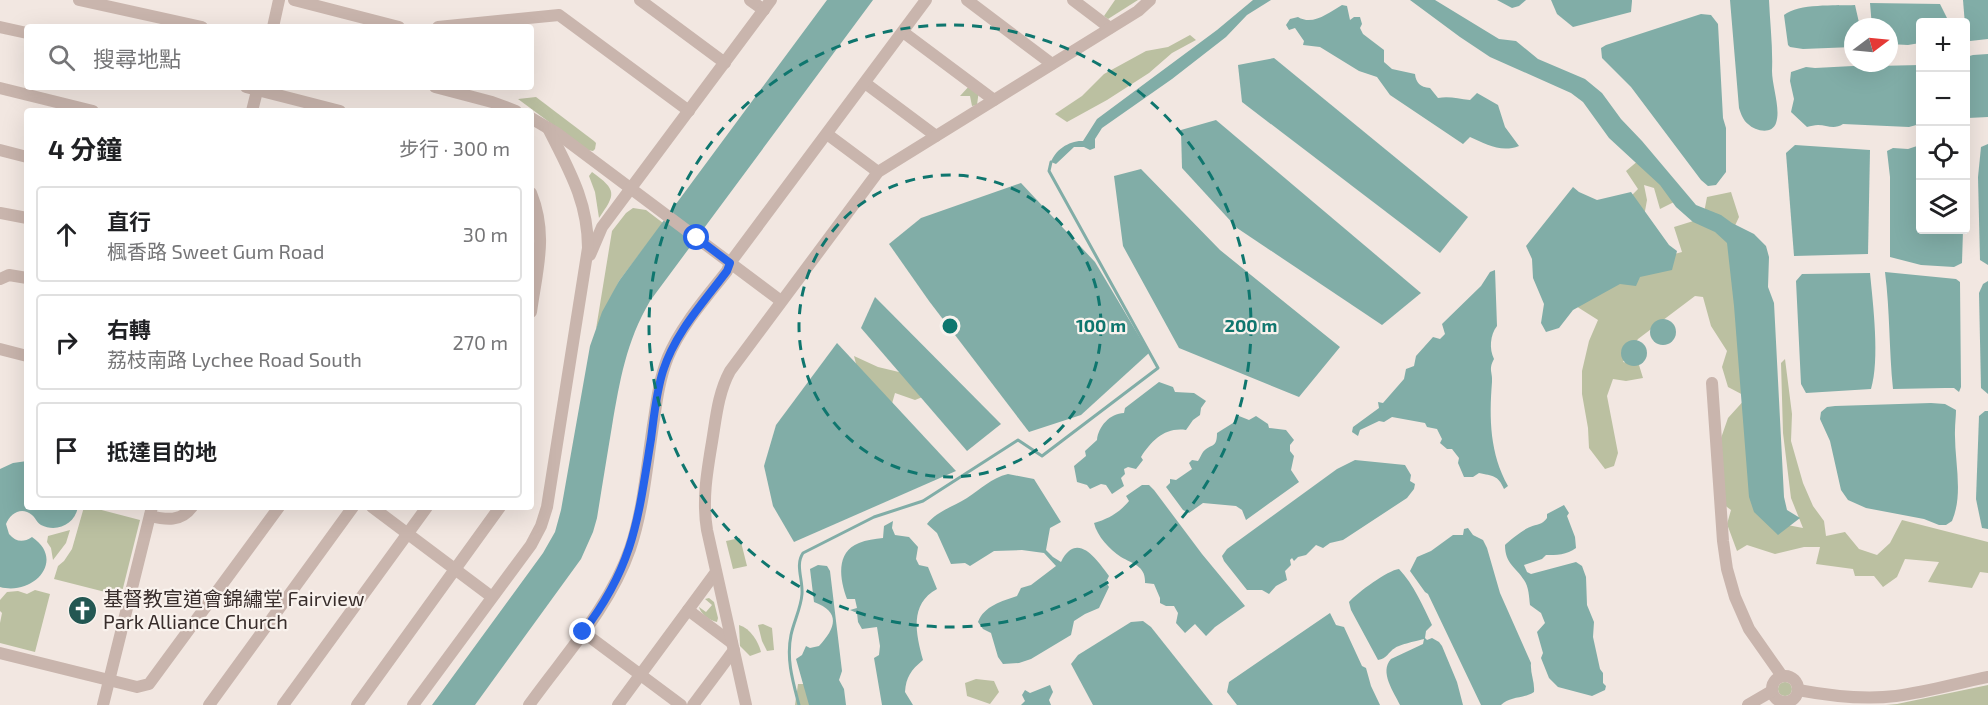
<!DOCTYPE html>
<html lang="zh-TW">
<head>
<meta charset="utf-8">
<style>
	body { margin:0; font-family:"Exo 2","Noto Sans TC",sans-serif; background:#f6f6f6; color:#202124 }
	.controls { position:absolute; right:18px; top:18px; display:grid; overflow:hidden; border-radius:6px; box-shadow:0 6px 24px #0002 }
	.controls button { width:54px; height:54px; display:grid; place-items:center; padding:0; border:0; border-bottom:2px solid #e0e0e0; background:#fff; color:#202124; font:30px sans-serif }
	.compass { position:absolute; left:1844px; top:18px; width:54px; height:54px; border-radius:50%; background:#fff; box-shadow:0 6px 24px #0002; rotate:74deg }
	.stop { position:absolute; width:18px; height:18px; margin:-14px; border:4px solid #2563eb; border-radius:50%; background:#fff }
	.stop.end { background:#2563eb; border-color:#fff; box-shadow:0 2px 6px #0008 }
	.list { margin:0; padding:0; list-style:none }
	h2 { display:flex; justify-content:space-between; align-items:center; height:78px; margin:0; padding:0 24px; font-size:26px }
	h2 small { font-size:20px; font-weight:400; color:#757577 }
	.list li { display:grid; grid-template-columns:39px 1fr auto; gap:18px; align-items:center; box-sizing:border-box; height:96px; margin:0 12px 12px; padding:0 12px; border:2px solid #e0e0e0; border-radius:6px }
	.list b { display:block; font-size:22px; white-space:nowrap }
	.list p { margin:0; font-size:20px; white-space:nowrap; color:#757577 }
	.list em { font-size:20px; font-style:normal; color:#757577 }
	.icon { flex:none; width:33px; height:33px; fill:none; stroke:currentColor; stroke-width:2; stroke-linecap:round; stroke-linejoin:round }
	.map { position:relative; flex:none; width:1988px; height:705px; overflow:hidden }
	.search { position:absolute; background:#fff; box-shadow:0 6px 24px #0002; left:24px; top:24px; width:510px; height:66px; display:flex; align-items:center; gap:15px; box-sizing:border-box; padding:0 21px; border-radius:6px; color:#757577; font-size:22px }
	.panel { position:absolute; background:#fff; box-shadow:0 6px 24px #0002; left:24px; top:108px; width:510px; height:402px; border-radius:6px }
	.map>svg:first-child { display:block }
</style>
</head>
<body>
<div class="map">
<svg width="1988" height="705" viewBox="0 0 1988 705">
	<rect width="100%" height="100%" fill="#f2e7e1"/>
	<!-- green -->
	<g fill="#bbc0a1">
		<path d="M1115,0H1138L1108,19L1104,16Z"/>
		<path d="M1190,35L1196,40L1172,53L1149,73L1107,100L1067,122L1055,114L1082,96L1104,74L1146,51L1168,47Z"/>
		<path d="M971,84L979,90L977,105L972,106L970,96H960Z"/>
		<path d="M536,97L594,141L596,143L595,149L593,151L587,150L518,99Z"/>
		<path d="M1639,160L1680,199L1660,209L1654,188L1644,185L1647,200L1643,222L1628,199L1638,189L1626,171Z"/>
		<path d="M592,172C617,190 616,194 599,218L595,192L589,176Z"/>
		<path d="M1731,192L1739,217L1732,232L1782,524L1803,528L1791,498L1783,433L1781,363L1785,359L1792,414L1791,441L1803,483L1813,506L1824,521L1826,536L1845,532L1859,549L1877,555L1890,543L1902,520L1988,542V573L1980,572L1972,588L1928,582L1939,562L1905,559L1897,577L1883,587L1874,576H1855L1853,569L1816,564L1820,547H1804L1775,554L1747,545L1737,551L1727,524L1731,510L1723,504L1720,441L1728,418L1747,397L1728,387L1722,367L1727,351L1711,326L1703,297L1695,296L1638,339L1623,362L1639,365L1643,378L1626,381L1613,379L1607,396L1618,453L1614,466L1605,469L1589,448L1588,428L1582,394V371L1589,341L1598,320L1568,301L1652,260L1682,252L1674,227L1703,218L1707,197Z"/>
		<path d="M633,208L646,210L663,223L619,281L596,329L612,231L626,213Z"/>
		<path d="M854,356L878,367L924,378L940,390L915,400L895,393L889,414L864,395Z"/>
		<path d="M84,507H90L140,520L121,596L54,579L58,566L64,561L72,549Z"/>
		<path d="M70,530L66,543L53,560L51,548L47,542L48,536Z"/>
		<path d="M740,538L747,566L733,569L726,541Z"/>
		<path d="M35,590L50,594L35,652L0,643V623L2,613L0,611V600L7,592L18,591L27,594Z"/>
		<path d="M709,598L714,602L718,618L717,622C710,621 700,613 699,607L706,612L712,605L705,599Z"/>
		<path d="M763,624L772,628L774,650L767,651L762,641L758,625Z"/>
		<path d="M739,625C751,629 758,641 761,652L750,656L740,646Z"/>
		<path d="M976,679L994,681L999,692L990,704L967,696L965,683Z"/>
		<circle cx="1785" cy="689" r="7"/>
		<path d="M798,684H809L811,705H795Z"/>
		<path d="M1988,685V705H1886L1897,704Z"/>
	</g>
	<!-- water -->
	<g fill="#81ada7">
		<path d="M827,0H873L650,301C626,342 620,380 612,426C607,456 602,487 597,518L593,532L581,559L475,705H432L543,553L555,532L561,510L590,346L602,312L619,281Z"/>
		<path d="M1253,0H1271L1247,15L1226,37L1172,79L1102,128L1095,139V148L1090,150L1084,147H1074L1056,164L1051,162C1055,150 1070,140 1083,141L1097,119L1217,30Z"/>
		<path d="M1410,0H1435L1499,39L1516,41L1538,59L1585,79L1602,93L1621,119L1642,141L1696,205L1721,215L1732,223L1754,234L1766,246L1769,257L1768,287L1774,303L1784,497L1787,510L1800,518L1778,535L1754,512L1749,497L1734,306L1727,243L1715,232L1693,222L1676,207L1660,185L1609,138L1583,102L1571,93L1490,57L1460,37Z"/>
		<path d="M1497,0H1526L1519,6L1512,8Z"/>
		<path d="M1551,0H1632V1L1631,12L1573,27L1557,14Z"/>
		<path d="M1730,0H1769C1770,24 1773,47 1772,71C1772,86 1781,109 1776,123C1772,135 1755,131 1748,124C1743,120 1741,114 1739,108Z"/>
		<path d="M1963,0H1988V39L1970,41L1966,37Z"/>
		<path d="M1870,3L1940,4L1949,22H1920V43L1908,45L1889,44V27H1872Z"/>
		<path d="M1342,5L1347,6L1350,20L1354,17H1360L1362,24L1360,28L1363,34L1384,50V62L1392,69L1415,74C1416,83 1420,87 1430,88L1438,98C1450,96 1458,99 1470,100L1477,93L1498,105L1505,127L1519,146C1501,153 1486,144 1470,137L1463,144L1390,95L1377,77L1359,71L1320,47L1303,45L1304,41L1295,28L1289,30L1286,25L1290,19L1298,17C1313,26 1328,13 1342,5Z"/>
		<path d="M1855,5L1860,27H1853V47L1803,49L1790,47L1788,45L1784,15C1799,3 1835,6 1855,5Z"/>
		<path d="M1701,14L1711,15L1718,24L1723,118L1726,128V172L1716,185L1708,186L1701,180L1631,87L1602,58L1601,48L1606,45Z"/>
		<path d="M1988,54V117L1968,118L1966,107V57L1973,55Z"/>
		<path d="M1274,58L1468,217L1440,253L1242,102L1238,65Z"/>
		<path d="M1872,65L1877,66L1920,65V124L1909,127L1843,124C1834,130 1827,125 1818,125C1814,125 1811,126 1807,127L1791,112L1794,99L1790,81L1791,72L1806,67L1815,68Z"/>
		<path d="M1216,120L1421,293L1382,325L1237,228L1182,168L1181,130Z"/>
		<path d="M1988,144V265L1980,260L1978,177L1981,147Z"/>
		<path d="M1795,145L1870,150L1868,254L1794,256L1786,153Z"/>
		<path d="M1920,145V230H1963L1962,263L1954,267L1921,265L1890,257V177L1887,151L1893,148L1908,149Z"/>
		<path d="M1141,169L1220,250L1340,347L1299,397L1179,348L1123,246L1114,176Z"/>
		<path d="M1021,183L1095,262L1149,353L1081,415L1029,432L929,301L889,244L921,218Z"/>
		<path d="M1573,187L1579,192L1597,200L1631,192L1669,245L1677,251L1672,270L1640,277L1636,286L1620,284L1573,310L1559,328L1546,332L1541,323L1544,304L1533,278L1532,259L1526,246Z"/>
		<path d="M1495,270L1497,326C1490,335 1489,349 1494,359C1488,370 1493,372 1492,382C1489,419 1490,454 1508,486L1504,489C1498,475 1493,476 1479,473L1473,477H1464L1458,463L1459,458L1452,449H1447L1440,443L1442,439L1437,429L1427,427L1425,423L1392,417L1384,422L1379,421L1360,430L1358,436L1352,432L1353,427L1379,408L1378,402L1383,403L1404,379L1406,369L1414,366L1416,356L1433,337L1440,339L1445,334L1442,324L1481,286L1490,272Z"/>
		<path d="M1885,272L1956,279L1960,282L1961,387L1959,392L1954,388H1945L1893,389C1889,350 1890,311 1885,272Z"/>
		<path d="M1870,273C1873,304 1880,360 1871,389L1806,393L1801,384L1796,281L1802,274Z"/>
		<path d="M1988,281V394L1981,388L1979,293L1983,284Z"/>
		<path d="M875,297L1001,424L967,451L861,328Z"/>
		<circle cx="1663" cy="332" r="13"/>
		<circle cx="1634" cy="353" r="13"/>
		<path d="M837,343L956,471L794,542L773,506L764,466L776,425Z"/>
		<path d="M1159,382L1173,387L1175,392L1194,393L1206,401L1201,408L1200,415L1193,420L1186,430C1165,427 1152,440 1141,457L1143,460L1136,469L1128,467L1124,469L1125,474L1121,478L1124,486L1112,494L1106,485L1101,484L1090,489L1087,485L1077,482L1074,466L1086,456L1085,451L1097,440C1098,427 1110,413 1124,413L1125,408Z"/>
		<path d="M1931,403L1945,404L1956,410C1956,417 1955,423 1955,430C1954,460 1964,493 1952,521L1946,525H1939L1924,519L1866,508L1848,500L1841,490L1830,441L1820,419L1821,412L1827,407L1835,406Z"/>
		<path d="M1985,411H1988V529L1982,528L1976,499L1979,416Z"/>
		<path d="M1239,416L1249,420L1256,416L1268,424L1269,428L1286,430L1294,440L1290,445V451L1294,456L1291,470L1299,482L1246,520L1242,510L1236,506L1203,503L1189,513L1183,510L1166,487L1170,483V479L1176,480L1192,469L1189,463L1192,460L1198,461C1200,458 1201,455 1203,452C1211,443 1217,449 1217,433L1233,423Z"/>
		<path d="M1355,460L1405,465L1411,475L1410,481L1415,484L1414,489L1407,498L1343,540L1330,543L1323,548L1316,545L1306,555L1298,557L1294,561L1292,558L1290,560L1291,565L1285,571L1287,580L1276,586L1269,594L1262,590H1247L1224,561L1222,556L1227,549L1337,469Z"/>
		<path d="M27,461V507H78C75,524 57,533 41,525C36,522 36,518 32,515C22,506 10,513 6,524L9,534C16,542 23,543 32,537C66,560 34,596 0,587V469L13,463Z"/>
		<path d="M1008,474L1034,479L1061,522L1050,528L1046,550L1053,557L1061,562C1077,530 1097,560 1109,576L1106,582L1109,587L1099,608L1085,614L1074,621L1071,635L1031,659L1019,663L1003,664L998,657L991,633L983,629L978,622C984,606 1002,601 1017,596L1021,588L1031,585L1056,566L1044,553L1022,550L994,551L970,566L965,563L951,564L937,533L927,524C937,511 953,507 967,498C981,489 991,478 1008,474Z"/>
		<path d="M1142,485H1149L1154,490L1202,554L1245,606L1215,627L1206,636L1195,624L1185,633L1176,623L1178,613L1174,606H1166L1160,603V598L1154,584L1145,583C1146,566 1133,564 1121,557C1110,550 1097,536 1094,523C1108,519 1119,513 1129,501L1126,496Z"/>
		<path d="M1564,505L1569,513L1567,516L1575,537L1576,548C1567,555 1556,555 1546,555L1542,559L1524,565L1527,572L1531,574L1576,562L1582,566L1586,577L1587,605L1594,622L1593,637L1600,669L1603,673V683L1606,686L1605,690L1592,696L1558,687L1549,678L1541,658L1543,653L1537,632L1545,623L1541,613L1530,605C1529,597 1529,587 1524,580C1516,567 1505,564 1505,545C1509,541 1524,529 1530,527C1537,524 1542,525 1547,518V514Z"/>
		<path d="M893,521L892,528L895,535L909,537L918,547L916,559L919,565L928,567L937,589C909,604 916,634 923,660C911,670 906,677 905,692L913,705H882L874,658L879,655L880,646L877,627L862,629L858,622L857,613L850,610L857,608L855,599H847C840,580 835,552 859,543C866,540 875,539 883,538L884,526Z"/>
		<path d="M1468,528L1473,535L1483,540L1487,548L1500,593L1531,663C1530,673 1535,682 1534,692C1523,699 1510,696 1501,705H1481L1428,594L1425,592L1410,571L1417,557L1431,551L1453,535H1463L1464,529Z"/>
		<path d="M818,565L827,566L830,571L842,671L839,680L844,689L846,705H809L796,659L802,655L806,646L810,648L819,646C836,628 841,612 814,602L810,569Z"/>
		<path d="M1399,569C1414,585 1423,606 1432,625L1426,631L1425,638L1427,640L1432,638L1439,642L1442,646L1457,682L1463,705H1400C1394,692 1379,672 1391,659L1423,644L1424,639C1420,640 1398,645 1395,648C1388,652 1387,659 1378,660L1351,610L1349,602C1357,593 1388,570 1399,569Z"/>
		<path d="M1330,613L1336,625L1344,627L1362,666L1366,668L1371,686L1380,705H1237L1227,692L1229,682Z"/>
		<path d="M1143,621L1151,627L1213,705H1093L1071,664L1078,655L1131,622Z"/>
		<path d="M1050,685L1053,692L1049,700L1051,705H1021L1025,701L1022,695L1025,690L1030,693Z"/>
	</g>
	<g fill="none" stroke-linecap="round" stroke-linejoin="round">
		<!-- stream -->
		<path stroke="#81ada7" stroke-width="3" d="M799,705C793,682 786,659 791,635C794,621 801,608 802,594C803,579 795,565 803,553L874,517L923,501L1018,440L1042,456L1158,368L1049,171L1051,162"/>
		<!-- minor -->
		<g stroke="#c9b5ad" stroke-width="12">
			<path d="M79,0L202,27"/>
			<path d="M294,0L399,27"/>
			<path d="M640,0L725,63"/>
			<path d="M750,0L764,10"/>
			<path d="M967,0L1052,64"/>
			<path d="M1073,0L1110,28"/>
			<path d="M0,27L27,33"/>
			<path d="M273,27L279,0"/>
			<path d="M438,27L559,15L689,111"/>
			<path d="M903,32L994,100"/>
			<path d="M865,83L936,136"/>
			<path d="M246,87L340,111"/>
			<path d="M435,87L492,102L516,111"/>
			<path d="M0,88L93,111"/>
			<path d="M252,111L258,87"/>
			<path d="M531,118L558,134L781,301"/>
			<path d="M827,134L878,172"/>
			<path d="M0,150L27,157"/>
			<path d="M531,193C548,235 537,269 531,312"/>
			<path d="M0,213L27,218"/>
			<path d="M590,255L602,227L771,0"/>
			<path d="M0,279L9,275L27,278"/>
			<path d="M0,349L27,356"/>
			<path d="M1712,383L1723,541L1727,569L1735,597L1749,629L1782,676"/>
			<path d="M372,507L492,597"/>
			<path d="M150,516C166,520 181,522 192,507"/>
			<path d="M688,610L732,643"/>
			<path d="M583,632L681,705"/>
			<path d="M0,653L137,687L149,684L279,507"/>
			<circle cx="1785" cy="689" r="13"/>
			<path d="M1798,690C1830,696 1863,700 1896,696C1927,692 1958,683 1988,677"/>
			<path d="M103,705L152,507"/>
			<path d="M209,705L353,507"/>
			<path d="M283,705L427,507"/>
			<path d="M357,705L500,507"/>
			<path d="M413,705L531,545L541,526L547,507L588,248C588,201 568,168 548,128"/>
			<path d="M529,705C564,656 610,607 630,549C644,508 647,462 654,419C657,398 660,377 668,357C681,326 706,298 727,271L730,263L926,0"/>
			<path d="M618,705L716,572"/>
			<path d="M693,705L734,650"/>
			<path d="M746,705L707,530C702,500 707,472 712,442C716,418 718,393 730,371L878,172L1138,11L1150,0"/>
			<path d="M1748,705L1772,691"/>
		</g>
	</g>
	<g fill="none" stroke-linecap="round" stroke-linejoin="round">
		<!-- route -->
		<path stroke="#2563eb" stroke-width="8" d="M583,632C634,566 638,519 651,439C654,417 656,393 663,371C675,333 703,303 727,271L730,263L697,238"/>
	</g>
	<!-- distance rings -->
	<g fill="none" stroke="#0f766e" stroke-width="3" stroke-dasharray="10 8">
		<circle cx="950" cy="326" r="151"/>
		<circle cx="950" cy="326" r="301"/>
	</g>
	<!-- icons -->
	<defs>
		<symbol id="church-disc" viewBox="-11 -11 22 22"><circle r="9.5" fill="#235752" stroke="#f9f2ed"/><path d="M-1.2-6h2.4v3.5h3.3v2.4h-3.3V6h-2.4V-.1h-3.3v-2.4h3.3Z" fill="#fff"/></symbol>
	</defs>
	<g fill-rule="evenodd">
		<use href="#church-disc" x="66" y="594" width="33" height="33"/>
	</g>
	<g text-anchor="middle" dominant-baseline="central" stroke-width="4.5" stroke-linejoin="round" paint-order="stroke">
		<!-- poi labels -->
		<g font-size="20" fill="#382d2b" stroke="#f9f2ed" text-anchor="start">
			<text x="103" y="598">基督教宣道會錦繡堂 Fairview<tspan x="103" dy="23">Park Alliance Church</tspan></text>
		</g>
	</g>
	<circle cx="950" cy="326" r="9" fill="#0f766e" stroke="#f9f2ed" stroke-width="3"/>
	<g font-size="18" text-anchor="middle" font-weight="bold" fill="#0f766e" stroke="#f9f2ed" stroke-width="4.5" stroke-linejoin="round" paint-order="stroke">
		<text x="1101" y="332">100 m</text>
		<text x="1251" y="332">200 m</text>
	</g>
</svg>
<div class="controls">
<button>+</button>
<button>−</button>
<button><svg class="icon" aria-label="locate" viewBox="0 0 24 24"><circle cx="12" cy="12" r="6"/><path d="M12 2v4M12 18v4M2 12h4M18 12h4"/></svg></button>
<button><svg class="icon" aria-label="layers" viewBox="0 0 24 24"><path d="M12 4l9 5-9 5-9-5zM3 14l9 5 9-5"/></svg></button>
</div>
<svg class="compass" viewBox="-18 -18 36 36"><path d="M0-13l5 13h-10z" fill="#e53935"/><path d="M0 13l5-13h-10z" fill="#757577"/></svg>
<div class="stop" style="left:697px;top:238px"></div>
<div class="stop end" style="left:583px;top:632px"></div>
<div class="search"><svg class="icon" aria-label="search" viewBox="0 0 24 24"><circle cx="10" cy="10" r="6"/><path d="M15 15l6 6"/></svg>搜尋地點</div>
<section class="panel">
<h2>4 分鐘<small>步行 · 300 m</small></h2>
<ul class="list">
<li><svg class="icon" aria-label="ahead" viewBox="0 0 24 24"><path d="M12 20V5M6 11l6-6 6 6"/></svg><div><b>直行</b><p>楓香路 Sweet Gum Road</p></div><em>30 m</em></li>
<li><svg class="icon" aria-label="right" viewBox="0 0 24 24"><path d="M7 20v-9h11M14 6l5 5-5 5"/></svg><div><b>右轉</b><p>荔枝南路 Lychee Road South</p></div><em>270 m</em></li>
<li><svg class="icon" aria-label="arrive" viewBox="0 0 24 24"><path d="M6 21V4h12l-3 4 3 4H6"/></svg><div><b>抵達目的地</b></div></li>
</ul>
</section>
</div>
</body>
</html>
